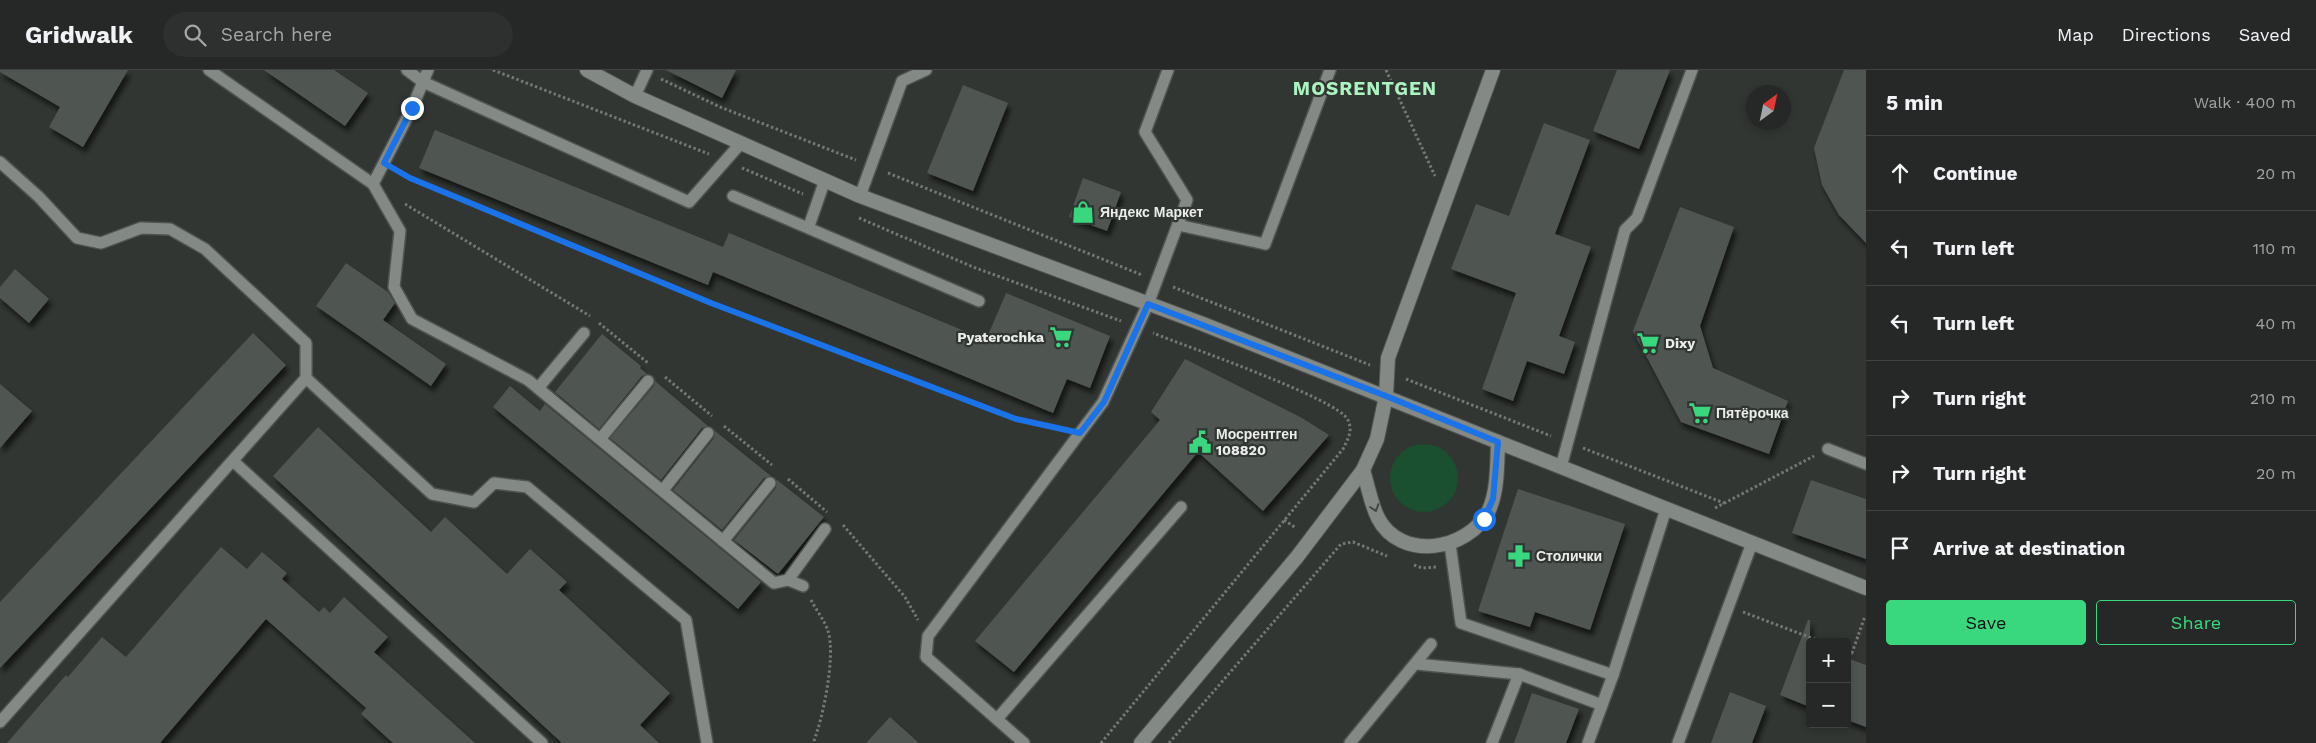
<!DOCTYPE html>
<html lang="en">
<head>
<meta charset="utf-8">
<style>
	body { margin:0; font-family:"Work Sans",sans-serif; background:#2d302e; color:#f1f3f6 }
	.controls { position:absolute; right:15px; bottom:15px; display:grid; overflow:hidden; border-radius:5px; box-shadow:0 2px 8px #0003 }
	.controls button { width:45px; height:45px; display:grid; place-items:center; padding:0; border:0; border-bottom:1px solid #424443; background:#252826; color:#f1f3f6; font:25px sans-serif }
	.compass { position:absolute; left:1746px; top:15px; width:45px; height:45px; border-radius:50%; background:#252826; box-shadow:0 2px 8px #0003; rotate:33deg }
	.stop { position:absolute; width:15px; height:15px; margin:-11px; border:4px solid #1a73e8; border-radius:50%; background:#fff }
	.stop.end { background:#1a73e8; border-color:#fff; box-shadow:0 1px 5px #0008 }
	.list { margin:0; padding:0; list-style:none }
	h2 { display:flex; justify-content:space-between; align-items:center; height:65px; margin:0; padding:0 20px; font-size:21px }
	h2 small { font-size:16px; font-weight:400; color:#a3a6a7 }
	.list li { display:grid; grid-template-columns:32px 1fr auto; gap:15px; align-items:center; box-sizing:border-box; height:75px; padding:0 20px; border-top:1px solid #424443 }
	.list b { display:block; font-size:19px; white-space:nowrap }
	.list em { font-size:16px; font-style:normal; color:#a3a6a7 }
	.actions { display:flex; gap:10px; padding:15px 20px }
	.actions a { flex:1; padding:11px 0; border:1px solid #39d87f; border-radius:5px; text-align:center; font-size:18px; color:#39d87f }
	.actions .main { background:#39d87f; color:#111 }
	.icon { flex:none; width:28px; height:28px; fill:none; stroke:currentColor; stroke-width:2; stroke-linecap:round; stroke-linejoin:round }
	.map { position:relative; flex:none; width:1866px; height:673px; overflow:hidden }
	header { display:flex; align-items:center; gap:30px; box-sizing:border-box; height:70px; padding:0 25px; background:#252826; border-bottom:1px solid #424443 }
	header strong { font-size:24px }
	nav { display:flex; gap:28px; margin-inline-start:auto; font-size:18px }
	.search { width:350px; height:45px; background:#2d302e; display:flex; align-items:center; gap:12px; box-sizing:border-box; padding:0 18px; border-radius:28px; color:#a3a6a7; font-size:19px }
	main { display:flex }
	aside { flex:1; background:#252826 }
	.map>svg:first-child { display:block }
</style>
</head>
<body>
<header>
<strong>Gridwalk</strong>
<div class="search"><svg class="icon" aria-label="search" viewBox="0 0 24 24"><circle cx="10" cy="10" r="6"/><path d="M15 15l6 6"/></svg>Search here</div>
<nav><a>Map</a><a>Directions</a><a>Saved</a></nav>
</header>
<main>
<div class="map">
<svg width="1866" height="673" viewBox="0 0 1866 673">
	<defs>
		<filter id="shadow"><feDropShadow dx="3" dy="5.5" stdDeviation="2.5" flood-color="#0009"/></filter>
	</defs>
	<rect width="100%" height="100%" fill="#313632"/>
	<!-- green -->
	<circle fill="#1a4f2f" cx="1424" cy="408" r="34"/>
	<!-- building -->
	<g fill="#505551" filter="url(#shadow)">
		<path d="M0,0H128L83,77L49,57L60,37L0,2Z"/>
		<path d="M264,0H334L368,23L345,56Z"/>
		<path d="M666,0H736L722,28Z"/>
		<path d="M1617,0H1670L1639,79L1593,61Z"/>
		<path d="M1844,0H1866V173L1839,145L1822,115L1814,78Z"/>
		<path d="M963,15L1008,33L973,121L927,103Z"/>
		<path d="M1544,53L1590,70L1555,164L1591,177L1559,266L1575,272L1564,304L1527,291L1513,331L1482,319L1516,223L1451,199L1476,134L1509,146Z"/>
		<path d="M435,60L723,177L729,163L986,270L1006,223L1110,266L1090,318L1067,309L1053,343L713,202L708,215L419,98Z"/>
		<path d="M1083,108L1121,122L1107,161L1069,147Z"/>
		<path d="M1680,137L1734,157L1700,256L1713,298L1788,331L1769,384L1681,352L1633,261Z"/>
		<path d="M346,193L388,222L395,233L383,250L446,294L431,316L316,236Z"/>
		<path d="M15,199L49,229L29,253L0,228V217Z"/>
		<path d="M253,263L286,295L0,598V532Z"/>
		<path d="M602,264L641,296L640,298L647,304L642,306L599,359L555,322Z"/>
		<path d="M1185,289L1302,348L1329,365L1263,441L1198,382L1014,602L975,571L1160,350L1151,342Z"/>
		<path d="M655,311L708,356L702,358L661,410L610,368L654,316Z"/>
		<path d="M0,314L32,341L0,378Z"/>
		<path d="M510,316L540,341L545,334L761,512L738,539L493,337Z"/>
		<path d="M318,357L431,462L445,447L507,504L530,479L567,512L559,520L670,623L640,655L659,673H562L273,406Z"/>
		<path d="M715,361L771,406L764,408L722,460L673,420L714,368Z"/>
		<path d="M777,410L824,447L778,504L734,470L776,418Z"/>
		<path d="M1811,410L1866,429V489L1792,463Z"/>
		<path d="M1518,419L1625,454L1590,560L1535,542L1530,557L1478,541Z"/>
		<path d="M221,477L247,499L262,482L287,503L282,509L319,542L324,537L330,543L344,527L388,567L374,582L475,673H393L361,644L366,638L266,549L160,673H7L66,605L68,607L102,567L126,587Z"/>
		<path d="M1808,550H1810V637L1780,625Z"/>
		<path d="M1847,588L1866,595V657L1847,650Z"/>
		<path d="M1730,622L1766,636L1752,673H1711Z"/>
		<path d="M1532,623L1579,639L1566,673H1514Z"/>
		<path d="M890,647L919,673H866Z"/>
	</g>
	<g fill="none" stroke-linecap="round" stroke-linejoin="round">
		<defs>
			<g id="service">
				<path d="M209,0L373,114L400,161L394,217L412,249L528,310L774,513L788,510L825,459"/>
				<path d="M407,0L423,12L689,132L741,73"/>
				<path d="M635,26L647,0"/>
				<path d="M0,92L39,127L77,168L101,173L141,158L170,159L205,179L306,273V308L0,652"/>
				<path d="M373,114L412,38L428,0"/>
				<path d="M733,126L979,231"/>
				<path d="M860,126L902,11L926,0"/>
				<path d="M1178,155L1265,174L1330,0"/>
				<path d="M809,156L825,110"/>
				<path d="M306,308L432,424L474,432L494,413L527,417L686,550L707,673"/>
				<path d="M539,317L584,263"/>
				<path d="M601,368L648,311"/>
				<path d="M1828,379L1866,394"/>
				<path d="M233,391L542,673"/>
				<path d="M1561,397L1625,160L1637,148L1692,0"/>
				<path d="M663,420L708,363"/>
				<path d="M723,471L770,413"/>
				<path d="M1450,474L1461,553L1613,605"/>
				<path d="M788,510L803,516"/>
				<path d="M1416,594L1519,604"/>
				<path d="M997,649L1181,437"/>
				<path d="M1024,673L926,587L928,566L1103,332L1148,234L1187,130L1145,62L1168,0"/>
				<path d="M1350,673L1431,574"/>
				<path d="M1492,673L1519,604L1602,635"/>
				<path d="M1588,673L1613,605L1666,439"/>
				<path d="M1678,673L1752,473"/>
			</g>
			<g id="minor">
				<path d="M1386,326L1388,288L1493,0"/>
				<path d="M1498,372L1866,518"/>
			</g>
			<g id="tertiary">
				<path d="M587,0L635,26L860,126L1203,254L1498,372C1497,394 1498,420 1489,440C1468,482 1400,491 1378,448C1371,434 1368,416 1363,400"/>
				<path d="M1141,673L1297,487L1363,400L1377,369L1386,326"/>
			</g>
		</defs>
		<!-- service casing -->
		<use href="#service" stroke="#4f5350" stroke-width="14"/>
		<!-- minor casing -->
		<use href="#minor" stroke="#4f5350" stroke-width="16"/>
		<!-- tertiary casing -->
		<use href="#tertiary" stroke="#4f5350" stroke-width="16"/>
		<!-- path -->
		<g stroke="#747875" stroke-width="3" stroke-dasharray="2.5 2.5" stroke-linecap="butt">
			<path d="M493,0L709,84"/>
			<path d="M1386,0L1435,106"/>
			<path d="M661,9L720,37L856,90"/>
			<path d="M742,98L803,124"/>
			<path d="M397,101L410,108L711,233L1016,349L1062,359"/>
			<path d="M888,103L1142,205"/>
			<path d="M405,134L590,246"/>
			<path d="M859,148L973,197L1121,251"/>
			<path d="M1173,217L1370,295"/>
			<path d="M599,253L648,293"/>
			<path d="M665,307L712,346"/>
			<path d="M1406,309L1551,366"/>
			<path d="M724,356L772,395"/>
			<path d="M1583,378L1724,433"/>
			<path d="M788,409L827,442"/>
			<path d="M1715,438L1814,386"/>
			<path d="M1284,450L1296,458"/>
			<path d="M843,455L905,527L918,550"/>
			<path d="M1414,495L1422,498L1437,497"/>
			<path d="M811,530C816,540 825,551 828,561C836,586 823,649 813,673"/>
			<path d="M1743,542L1822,572"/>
			<path d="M1847,581L1852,583L1865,546"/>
			<path d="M1101,673L1343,379C1348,369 1353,361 1348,350C1339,329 1182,275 1153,263"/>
			<path d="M1169,673L1341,474L1353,472L1387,486"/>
		</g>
		<!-- service -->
		<use href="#service" stroke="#838985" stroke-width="11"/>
		<!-- minor -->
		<use href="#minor" stroke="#838985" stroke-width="14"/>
		<!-- tertiary -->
		<use href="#tertiary" stroke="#838985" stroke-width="14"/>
	</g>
	<!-- one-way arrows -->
	<defs><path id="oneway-chevron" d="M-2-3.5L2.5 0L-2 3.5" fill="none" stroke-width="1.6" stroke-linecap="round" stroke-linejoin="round" transform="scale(1.25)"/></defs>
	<use stroke="#414743" href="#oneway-chevron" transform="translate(1375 438) rotate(72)"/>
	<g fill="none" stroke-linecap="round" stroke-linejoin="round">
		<!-- route -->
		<path stroke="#1a73e8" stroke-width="6" d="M412,38L384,93L410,108L711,233L1016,349L1080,363L1104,332L1148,234L1386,326L1498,372L1493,429L1484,449"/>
	</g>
	<!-- icons -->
	<defs>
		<symbol id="shop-bare" viewBox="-9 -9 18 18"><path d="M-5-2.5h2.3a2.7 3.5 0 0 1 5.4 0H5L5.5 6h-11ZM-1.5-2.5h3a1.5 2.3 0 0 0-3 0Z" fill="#39d87f" stroke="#313632" stroke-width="2.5" paint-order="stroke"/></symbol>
		<symbol id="supermarket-bare" viewBox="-9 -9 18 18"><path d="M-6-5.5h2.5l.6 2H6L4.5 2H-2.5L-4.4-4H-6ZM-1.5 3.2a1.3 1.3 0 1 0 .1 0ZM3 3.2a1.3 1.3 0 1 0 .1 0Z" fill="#39d87f" stroke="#313632" stroke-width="2.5" paint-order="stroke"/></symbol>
		<symbol id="civic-bare" viewBox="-9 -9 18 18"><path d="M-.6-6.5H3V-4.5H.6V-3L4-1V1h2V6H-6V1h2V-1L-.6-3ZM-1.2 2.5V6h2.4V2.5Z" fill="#39d87f" stroke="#313632" stroke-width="2.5" paint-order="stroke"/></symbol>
		<symbol id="pharmacy-bare" viewBox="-9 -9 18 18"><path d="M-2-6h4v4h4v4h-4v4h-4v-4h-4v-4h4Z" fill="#39d87f" stroke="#313632" stroke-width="2.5" paint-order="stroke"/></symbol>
	</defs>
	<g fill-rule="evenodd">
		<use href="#shop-bare" x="1067" y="126" width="32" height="32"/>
		<use href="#supermarket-bare" x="1045" y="251" width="32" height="32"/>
		<use href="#supermarket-bare" x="1632" y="257" width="32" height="32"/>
		<use href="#supermarket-bare" x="1684" y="327" width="32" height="32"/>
		<use href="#civic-bare" x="1184" y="356" width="32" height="32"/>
		<use href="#pharmacy-bare" x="1503" y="470" width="32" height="32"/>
	</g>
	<g text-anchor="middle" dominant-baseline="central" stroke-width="4.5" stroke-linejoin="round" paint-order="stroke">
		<!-- poi labels -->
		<g font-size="14" font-weight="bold" fill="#eaedeb" stroke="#313632" text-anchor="start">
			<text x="1100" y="142">Яндекс Маркет</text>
			<text x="1044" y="267" text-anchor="end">Pyaterochka</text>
			<text x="1665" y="273">Dixy</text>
			<text x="1716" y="343">Пятёрочка</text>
			<text x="1216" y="364">Мосрентген<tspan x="1216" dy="16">108820</tspan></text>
			<text x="1536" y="486">Столички</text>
		</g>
		<!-- district labels -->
		<g font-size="19" font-weight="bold" letter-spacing="1" fill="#abf3c1" stroke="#313632">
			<text x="1365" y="18">MOSRENTGEN</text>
		</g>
	</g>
</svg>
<div class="controls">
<button>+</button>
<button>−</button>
</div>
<svg class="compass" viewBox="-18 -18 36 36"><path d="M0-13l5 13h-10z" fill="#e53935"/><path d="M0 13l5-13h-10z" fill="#a3a6a7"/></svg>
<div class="stop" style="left:1484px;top:449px"></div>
<div class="stop end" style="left:412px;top:38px"></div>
</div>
<aside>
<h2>5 min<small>Walk · 400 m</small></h2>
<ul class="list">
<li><svg class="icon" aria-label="ahead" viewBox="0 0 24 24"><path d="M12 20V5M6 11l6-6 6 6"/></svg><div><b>Continue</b></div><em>20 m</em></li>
<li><svg class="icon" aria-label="left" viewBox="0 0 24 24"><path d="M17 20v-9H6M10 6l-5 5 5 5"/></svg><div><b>Turn left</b></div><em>110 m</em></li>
<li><svg class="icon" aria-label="left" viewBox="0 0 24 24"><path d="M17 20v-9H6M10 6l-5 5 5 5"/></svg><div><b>Turn left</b></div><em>40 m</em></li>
<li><svg class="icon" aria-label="right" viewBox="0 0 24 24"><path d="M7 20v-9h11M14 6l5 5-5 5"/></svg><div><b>Turn right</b></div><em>210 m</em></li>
<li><svg class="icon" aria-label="right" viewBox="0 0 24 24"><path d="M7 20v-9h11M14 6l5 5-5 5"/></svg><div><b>Turn right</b></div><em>20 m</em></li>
<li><svg class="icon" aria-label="arrive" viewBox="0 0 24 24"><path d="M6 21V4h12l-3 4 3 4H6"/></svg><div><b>Arrive at destination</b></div></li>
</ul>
<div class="actions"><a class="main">Save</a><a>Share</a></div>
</aside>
</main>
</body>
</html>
